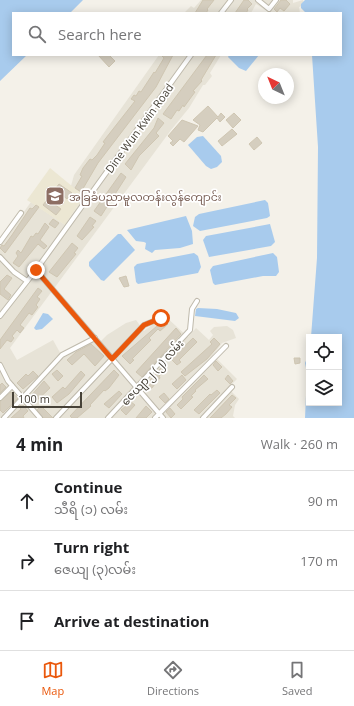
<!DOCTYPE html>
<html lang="en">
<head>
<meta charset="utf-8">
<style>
	body { margin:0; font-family:"Open Sans","Noto Sans Myanmar",sans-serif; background:#f6f6f6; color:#202124 }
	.controls { position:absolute; right:12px; bottom:12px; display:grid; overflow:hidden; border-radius:0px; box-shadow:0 2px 10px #0003 }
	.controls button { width:36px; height:36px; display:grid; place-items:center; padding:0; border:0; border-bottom:1px solid #e0e0e0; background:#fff; color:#202124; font:20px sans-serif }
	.compass { position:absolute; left:258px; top:68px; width:36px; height:36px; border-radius:50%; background:#fff; box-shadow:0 2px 10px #0003; rotate:317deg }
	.scale { position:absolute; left:12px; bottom:10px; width:70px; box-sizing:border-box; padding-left:4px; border:2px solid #474238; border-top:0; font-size:11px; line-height:14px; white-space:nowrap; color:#474238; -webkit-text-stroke:3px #fff; paint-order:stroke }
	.stop { position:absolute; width:12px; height:12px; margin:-9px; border:3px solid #ea580c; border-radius:50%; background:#fff }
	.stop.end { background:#ea580c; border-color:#fff; box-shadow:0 1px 4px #0008 }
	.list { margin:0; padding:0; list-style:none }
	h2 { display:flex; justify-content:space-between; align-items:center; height:52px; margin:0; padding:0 16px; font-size:17px }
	h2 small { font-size:13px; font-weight:400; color:#757577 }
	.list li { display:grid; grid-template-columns:26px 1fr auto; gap:12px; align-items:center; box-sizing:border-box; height:60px; padding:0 16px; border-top:1px solid #e0e0e0 }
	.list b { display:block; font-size:15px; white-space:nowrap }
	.list p { margin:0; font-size:13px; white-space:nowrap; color:#757577 }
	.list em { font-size:13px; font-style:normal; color:#757577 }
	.icon { flex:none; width:22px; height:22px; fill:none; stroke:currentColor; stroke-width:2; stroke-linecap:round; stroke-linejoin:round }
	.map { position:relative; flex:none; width:354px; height:418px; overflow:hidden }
	.search { position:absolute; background:#fff; box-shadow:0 2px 10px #0003; left:12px; right:12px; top:12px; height:44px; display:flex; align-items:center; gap:10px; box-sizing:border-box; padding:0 14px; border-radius:0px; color:#757577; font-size:15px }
	.sheet { height:232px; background:#fff }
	nav { display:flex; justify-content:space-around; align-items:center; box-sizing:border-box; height:56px; border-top:1px solid #e0e0e0; background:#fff; font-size:11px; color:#757577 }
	nav a { display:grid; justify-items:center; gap:2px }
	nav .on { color:#ea580c }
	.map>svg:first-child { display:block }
</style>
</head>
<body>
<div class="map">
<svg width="354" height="418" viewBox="0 0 354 418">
	<rect width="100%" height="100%" fill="#f4f1e9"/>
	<!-- residential -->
	<g fill="#e7e3d7">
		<path d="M201,0H293V3L303,0L304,5L299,7L300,13H270L256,4L251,13H184L191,6L194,8Z"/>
		<path d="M159,55H221L210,73L212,76L205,85H203L189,108L171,130L10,348L17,360L53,340L63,358L92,341L97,345L107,335L126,323L136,320L144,331L165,316L188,337L196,328L209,340L213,335L210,331L214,327L227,326L233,330L236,338L222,343L213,355L237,379L228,388L239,399L235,405L233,416L235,418H0V245L31,202L65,225L84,196L71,186L74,175Z"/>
	</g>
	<!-- education -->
	<path fill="#ece7d3" d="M50,168L84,196L65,225L27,200Z"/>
	<!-- water -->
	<g fill="#a8cbed">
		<path d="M0,0H83L70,13H13V55H27L0,81Z"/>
		<path d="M305,0H354V418H305L307,373L305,363L309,354V403H339V337H311L317,258L318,147L312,55H341V13H306L301,8V4Z"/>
		<path d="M229,55H259L246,71L239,68L228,57Z"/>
		<path d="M203,136L221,156L222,162L217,167L211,169L206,166L188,145L197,137Z"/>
		<path d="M265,200L268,203L270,216L267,218L200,231L193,226L195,217L199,214Z"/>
		<path d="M186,216L192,231L193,244L180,248L155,250L152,253L145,249L146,243L144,242L136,241L127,230Z"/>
		<path d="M270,224L275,242L271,246L209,257L203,240L206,236Z"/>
		<path d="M118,234H121L135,250L104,281L101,280L89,266V262Z"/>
		<path d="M194,253L198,256L201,267L198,273L138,284L136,282L134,267L137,264Z"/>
		<path d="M273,253L277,257L279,272L276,276H263L215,285L213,283L210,270L213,266Z"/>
		<path d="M198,308L217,309L236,313L239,318L235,321L195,316L196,309Z"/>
		<path d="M43,313L48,314L53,319L42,329L36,330L34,328Z"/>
	</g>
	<!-- building -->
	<g fill="#d5cebf" stroke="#cfc6b2">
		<path d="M203,0H214L207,9L208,10L206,13H195Z"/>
		<path d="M244,0H248L252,4L247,9L248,10L246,13H235Z"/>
		<path d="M281,0H286L290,4L284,11L280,8L277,12L274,9Z"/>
		<path d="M98,55H109L115,61L109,67Z"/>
		<path d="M161,55H173L156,87L98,163L81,192L75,188L82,176L80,175L83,168L90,159L92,160L97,155L105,143L103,142L106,138L135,101L131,99L134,95L136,96L139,91L141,92L154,72L155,73L164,58Z"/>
		<path d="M207,55H216L201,80L202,81L193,91L195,92L192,96L184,107L183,105L179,111L177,110L171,119L163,114Z"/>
		<path d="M208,106L218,117L221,113L225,117L220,122L217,118L203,132L198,130L200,125L193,120Z"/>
		<path d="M234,113L241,120L233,128L226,120Z"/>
		<path d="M158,118L164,123L156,133L159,136L139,156L131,170L125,164L154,128Z"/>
		<path d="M182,120L198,126L184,142L180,139L173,146L170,143L173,141L168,136Z"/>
		<path d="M232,129L237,134L222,146L218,141Z"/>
		<path d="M257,137L262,143L254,150L249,144Z"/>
		<path d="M121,173L126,177L101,216L94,211Z"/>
		<path d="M59,184L72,193L67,199L61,194L54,204L61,209L56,215L43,205Z"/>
		<path d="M36,205L39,207L5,253L0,248L2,245L4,246L12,235L30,208L32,209Z"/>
		<path d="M90,217L96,221L92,226L94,227L82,240L77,236Z"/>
		<path d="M53,219L59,223L55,228L49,224Z"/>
		<path d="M45,223L49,227L40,240L47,246L44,249L38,244L19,267L13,263L18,256L16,253L18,250L21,253L31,236L33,237L36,233L38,234Z"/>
		<path d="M72,243L78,248L74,253L76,254L57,277L49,272Z"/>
		<path d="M7,275L12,278L4,289L11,295L8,300L0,294V282Z"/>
		<path d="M126,276L129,286L124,287L119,278Z"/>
		<path d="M38,288L42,291L37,297L40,299L36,305L38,307L32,315L29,313L20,325L24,328L20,333L17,330L12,336L14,338L11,342L7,340L0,349V340Z"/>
		<path d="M164,320L168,324L160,331L158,329L149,338L151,340L132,359L134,360L130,364L122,356Z"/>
		<path d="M176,328L181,334L142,377L136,372Z"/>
		<path d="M193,338L197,342L179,360L181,362L177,365L171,359Z"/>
		<path d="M214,338L220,344L207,359L185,376L181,372L212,344L210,342Z"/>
		<path d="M91,344L104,356L95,366L84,354L72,365L67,360L76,352Z"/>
		<path d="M294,358H300V363L295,364Z"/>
		<path d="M216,361L222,367L218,371L213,365Z"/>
		<path d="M162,367L166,370L159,376L160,378L151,389L147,383Z"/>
		<path d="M57,370L63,376L58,381L52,374Z"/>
		<path d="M114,370L119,375L109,388L105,391L104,390L90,405L91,406L77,418H72L70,416Z"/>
		<path d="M33,371L38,376L23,389L17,383L26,374L28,376Z"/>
		<path d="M81,371L85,375L69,394L57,403L52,397L63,387L65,389Z"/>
		<path d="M182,375L186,380L177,389L172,384Z"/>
		<path d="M204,375L208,379L195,390L196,391L191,396L193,397L181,409L177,405L183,399L182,397Z"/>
		<path d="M228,375L233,381L230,384L225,379Z"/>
		<path d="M44,381L50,388L34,403L29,398Z"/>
		<path d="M2,383L6,387L0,393V385Z"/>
		<path d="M217,390L220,393L199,414L194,410L210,394L211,395Z"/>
		<path d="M119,391L122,394L109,408L104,404Z"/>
		<path d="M11,392L18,398L3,413L0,410V401Z"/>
		<path d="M164,393L169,399L165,403L159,397Z"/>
		<path d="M232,395L236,398L229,405L232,407L226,414L221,418H210Z"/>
		<path d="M131,402L135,405L126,415L121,410Z"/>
		<path d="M22,404L28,411L23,416L24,418H11L21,409L19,407Z"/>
		<path d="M41,406L53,418H43L37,410Z"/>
		<path d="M146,406L152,412L146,418H136Z"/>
		<path d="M170,408L175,414L171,418L166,412Z"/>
	</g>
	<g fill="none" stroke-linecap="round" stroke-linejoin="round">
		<defs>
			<g id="street">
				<path d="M258,0L269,9L276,0"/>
				<path d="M221,13L231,0"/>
				<path d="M0,242L21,213"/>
				<path d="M0,257L14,272L27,281"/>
				<path d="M36,270L163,418"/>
				<path d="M0,316L36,270L191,55"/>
				<path d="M0,365L8,381L40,418"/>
				<path d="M0,398L12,386"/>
				<path d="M4,418L62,355L95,338"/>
				<path d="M56,418L144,325L161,318"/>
				<path d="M108,418L190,330L192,309L197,301"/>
				<path d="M155,418L226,346"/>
				<path d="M203,418L232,387"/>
			</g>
		</defs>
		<!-- street casing -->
		<use href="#street" stroke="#bfbaac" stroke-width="6"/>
		<!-- street -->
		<use href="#street" stroke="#fff" stroke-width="4"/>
	</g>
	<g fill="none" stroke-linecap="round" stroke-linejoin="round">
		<!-- route -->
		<path stroke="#ea580c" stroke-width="5" d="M36,270L112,359L144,325L161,318"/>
	</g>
	<!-- icons -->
	<defs>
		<symbol id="school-square" viewBox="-11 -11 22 22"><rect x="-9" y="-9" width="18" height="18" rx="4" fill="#8d6e63" stroke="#fff"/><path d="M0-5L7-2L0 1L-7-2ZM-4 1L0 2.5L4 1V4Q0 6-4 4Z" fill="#fff"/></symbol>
	</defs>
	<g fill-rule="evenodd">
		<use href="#school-square" x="44" y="185" width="22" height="22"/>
	</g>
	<g text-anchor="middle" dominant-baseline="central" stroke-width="3.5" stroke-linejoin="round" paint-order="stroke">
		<!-- street labels -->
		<g font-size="11" fill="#474238" stroke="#fff">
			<text transform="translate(139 128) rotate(-54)">Dine Wun Kwin Road</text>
			<text transform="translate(152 372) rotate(-47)">ဇေယျာ၂ (၂) လမ်း</text>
		</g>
		<!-- education labels -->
		<g font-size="11" fill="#785e54" stroke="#fff" text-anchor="start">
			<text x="69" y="196">အခြခံပညာမူလတန်းလွန်ကျောင်း</text>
		</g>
	</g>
</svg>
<div class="controls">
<button><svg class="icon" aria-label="locate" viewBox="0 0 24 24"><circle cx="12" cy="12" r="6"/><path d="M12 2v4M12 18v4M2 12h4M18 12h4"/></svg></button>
<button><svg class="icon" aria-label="layers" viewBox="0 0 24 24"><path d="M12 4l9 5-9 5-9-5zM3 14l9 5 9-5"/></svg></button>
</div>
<svg class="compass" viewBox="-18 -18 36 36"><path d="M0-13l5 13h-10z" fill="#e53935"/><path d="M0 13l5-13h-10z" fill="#757577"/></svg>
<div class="scale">100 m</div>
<div class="stop" style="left:161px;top:318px"></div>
<div class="stop end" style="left:36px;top:270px"></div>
<div class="search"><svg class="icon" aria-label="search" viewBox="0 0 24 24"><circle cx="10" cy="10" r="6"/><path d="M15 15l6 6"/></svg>Search here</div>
</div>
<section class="sheet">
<h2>4 min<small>Walk · 260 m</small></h2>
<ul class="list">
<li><svg class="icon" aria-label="ahead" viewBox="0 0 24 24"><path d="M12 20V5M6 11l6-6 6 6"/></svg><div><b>Continue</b><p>သီရိ (၁) လမ်း</p></div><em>90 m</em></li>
<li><svg class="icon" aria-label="right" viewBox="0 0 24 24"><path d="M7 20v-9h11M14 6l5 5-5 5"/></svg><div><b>Turn right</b><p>ဇေယျ (၃)လမ်း</p></div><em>170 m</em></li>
<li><svg class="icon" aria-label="arrive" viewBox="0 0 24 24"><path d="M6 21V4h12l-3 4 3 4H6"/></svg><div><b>Arrive at destination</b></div></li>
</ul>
</section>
<nav>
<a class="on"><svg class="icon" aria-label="map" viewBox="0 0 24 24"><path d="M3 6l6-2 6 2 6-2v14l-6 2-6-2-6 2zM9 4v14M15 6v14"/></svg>Map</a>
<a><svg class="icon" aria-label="directions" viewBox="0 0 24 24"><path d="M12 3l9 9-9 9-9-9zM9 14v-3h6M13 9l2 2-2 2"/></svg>Directions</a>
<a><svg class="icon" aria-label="saved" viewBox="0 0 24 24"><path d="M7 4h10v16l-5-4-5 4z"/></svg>Saved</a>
</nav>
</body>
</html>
